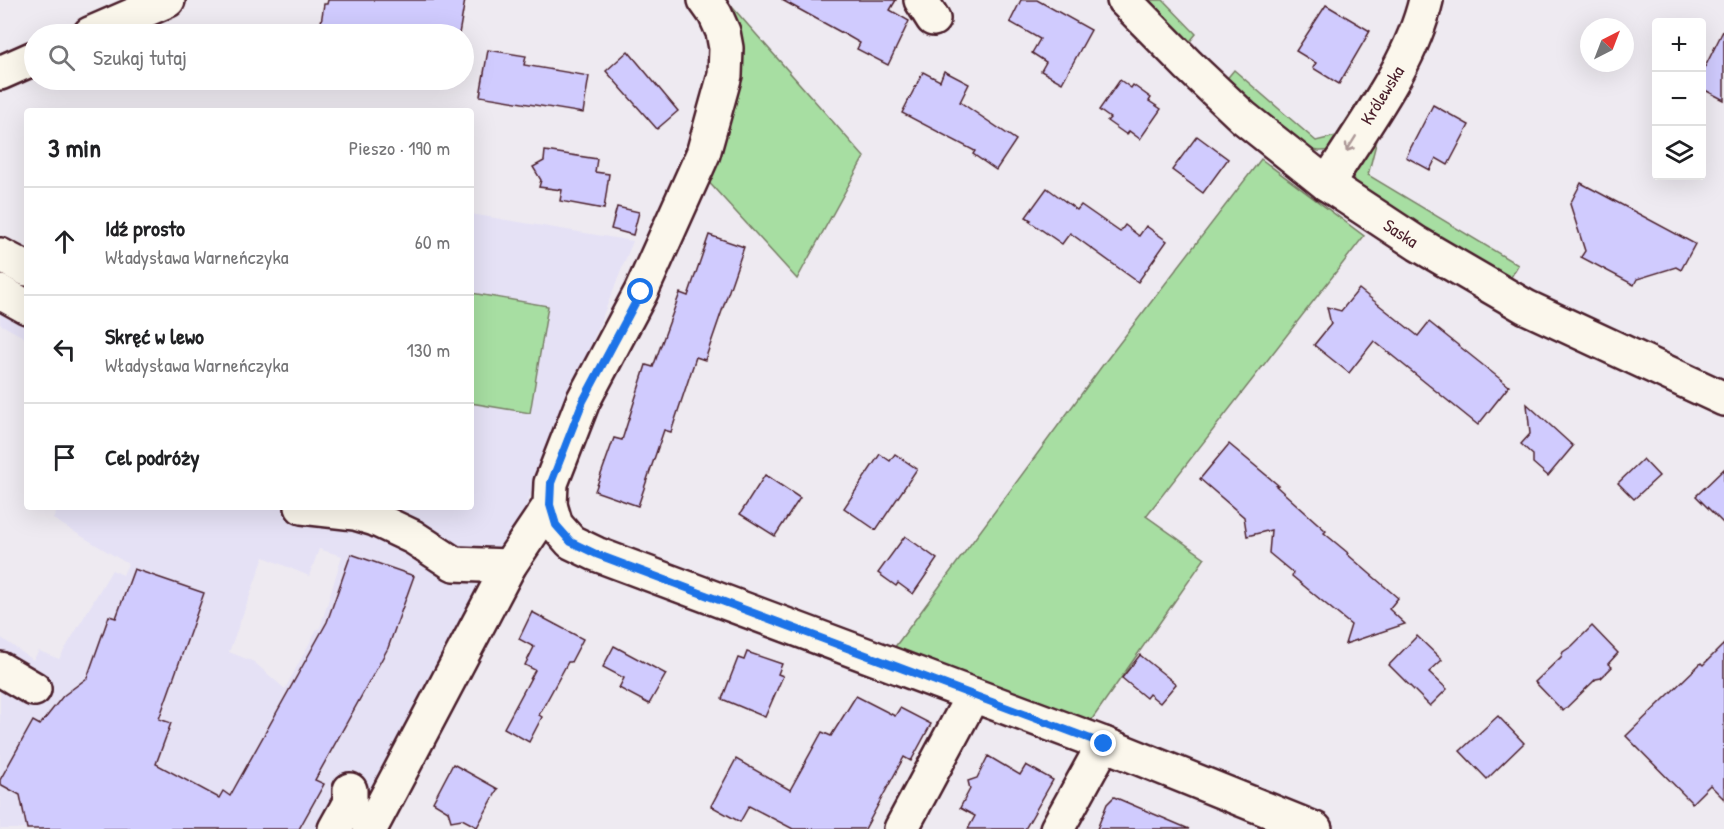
<!DOCTYPE html>
<html lang="pl">
<head>
<meta charset="utf-8">
<style>
	body { margin:0; font-family:"Patrick Hand",sans-serif; background:#f6f6f6; color:#202124 }
	.controls { position:absolute; right:18px; top:18px; display:grid; overflow:hidden; border-radius:6px; box-shadow:0 6px 24px #0002 }
	.controls button { width:54px; height:54px; display:grid; place-items:center; padding:0; border:0; border-bottom:2px solid #e0e0e0; background:#fff; color:#202124; font:30px sans-serif }
	.compass { position:absolute; left:1580px; top:18px; width:54px; height:54px; border-radius:50%; background:#fff; box-shadow:0 6px 24px #0002; rotate:42deg }
	.stop { position:absolute; width:18px; height:18px; margin:-14px; border:4px solid #1a73e8; border-radius:50%; background:#fff }
	.stop.end { background:#1a73e8; border-color:#fff; box-shadow:0 2px 6px #0008 }
	.list { margin:0; padding:0; list-style:none }
	h2 { display:flex; justify-content:space-between; align-items:center; height:78px; margin:0; padding:0 24px; font-size:26px }
	h2 small { font-size:20px; font-weight:400; color:#757577 }
	.list li { display:grid; grid-template-columns:39px 1fr auto; gap:18px; align-items:center; box-sizing:border-box; height:108px; padding:0 24px; border-top:2px solid #e0e0e0 }
	.list b { display:block; font-size:22px; white-space:nowrap }
	.list p { margin:0; font-size:20px; white-space:nowrap; color:#757577 }
	.list em { font-size:20px; font-style:normal; color:#757577 }
	.icon { flex:none; width:33px; height:33px; fill:none; stroke:currentColor; stroke-width:2; stroke-linecap:round; stroke-linejoin:round }
	.map { position:relative; flex:none; width:1724px; height:829px; overflow:hidden }
	.search { position:absolute; background:#fff; box-shadow:0 6px 24px #0002; left:24px; top:24px; width:450px; height:66px; display:flex; align-items:center; gap:15px; box-sizing:border-box; padding:0 21px; border-radius:33px; color:#757577; font-size:22px }
	.panel { position:absolute; background:#fff; box-shadow:0 6px 24px #0002; left:24px; top:108px; width:450px; height:402px; border-radius:6px }
	.map>svg:first-child { display:block }
</style>
</head>
<body>
<div class="map">
<svg width="1724" height="829" viewBox="0 0 1724 829">
	<rect width="100%" height="100%" fill="#eeeaf1"/>
	<filter id="ink" filterUnits="userSpaceOnUse"><feTurbulence type="fractalNoise" baseFrequency=".0167" numOctaves="2"/><feDisplacementMap in="SourceGraphic" scale="12" xChannelSelector="R" yChannelSelector="G"/><feConvolveMatrix kernelMatrix="1 2 1 2 8 2 1 2 1" color-interpolation-filters="sRGB"/></filter>
	<g filter="url(#ink)">
		<!-- built -->
		<g fill="#e5e1f5" fill-rule="evenodd">
			<path d="M471,214L633,241L516,531L359,829H0V637L33,660L39,651L59,659L112,570L123,575L128,564L53,519L59,507H471ZM319,549L342,556L320,628L317,629L285,689L254,662L229,652L264,557L309,576Z"/>
			<path d="M0,279L27,292V339L0,324Z"/>
		</g>
		<!-- green -->
		<g fill="#a7dea2" stroke="#787e66" stroke-width="1.5">
			<path d="M713,0H726L864,157L797,279L704,177Z"/>
			<path d="M1142,0H1163L1196,34L1187,45Z"/>
			<path d="M1379,69L1385,72L1330,150C1320,152 1314,151 1306,147L1225,81L1234,70L1316,141L1336,136Z"/>
			<path d="M1381,124L1368,175L1518,265L1510,279L1436,235L1361,187L1355,181L1352,169Z"/>
			<path d="M1261,159L1364,236L1146,516L1205,558L1088,725L889,655L1102,366Z"/>
			<path d="M471,293L548,306L530,413L471,403Z"/>
		</g>
		<!-- building -->
		<g fill="#d0cbfe" stroke="#4a1f2b" stroke-width="1.5">
			<path d="M328,0H465L459,34H332L333,30L320,29L324,4H327Z"/>
			<path d="M782,0H896L890,10L909,21L888,65L857,49L860,43L846,35Z"/>
			<path d="M1021,0H1037L1091,30L1062,83L1041,71L1046,62L1032,53L1040,39L1010,22Z"/>
			<path d="M1326,5L1370,31L1339,84L1313,68L1316,63L1296,51Z"/>
			<path d="M1724,29V100L1701,88V75Z"/>
			<path d="M488,50L526,56L524,65L589,76L583,113L480,96Z"/>
			<path d="M628,51L678,111L657,129L606,71Z"/>
			<path d="M944,71L969,84L960,102L1016,140L996,170L973,154L975,151L902,113L923,72L940,81Z"/>
			<path d="M1120,80L1131,88L1133,85L1151,98L1149,101L1161,109L1140,139L1129,131L1127,135L1107,121L1110,118L1099,110Z"/>
			<path d="M1433,105L1469,125L1448,165L1436,158L1430,170L1406,157Z"/>
			<path d="M1197,136L1228,159L1203,193L1172,170Z"/>
			<path d="M545,151L597,159L595,172L609,174L604,209L560,201L562,190L539,187L541,180L533,167L544,161Z"/>
			<path d="M1581,183L1695,244L1681,270L1676,267L1637,279L1634,285L1581,257L1585,251L1570,204Z"/>
			<path d="M1047,188L1077,210L1081,205L1120,232L1125,225L1139,236L1146,226L1167,241L1138,282L1070,233L1062,244L1029,221L1031,220L1026,217Z"/>
			<path d="M617,207L639,212L633,235L611,229Z"/>
			<path d="M709,235L744,247L705,360L696,357L671,432L664,430L638,506L595,491L614,438L622,440L646,365L653,367L680,293L688,296Z"/>
			<path d="M1359,289L1418,336L1429,322L1509,386L1478,425L1374,341L1349,373L1314,345L1331,324L1327,307L1341,311Z"/>
			<path d="M1527,404L1573,446L1548,476L1533,463V455L1521,444L1530,434Z"/>
			<path d="M1229,444L1278,485L1276,486L1326,531L1324,533L1348,553L1347,554L1398,598L1389,609L1405,624L1345,644L1351,625L1292,576L1293,573L1269,553L1271,530L1247,536L1244,517L1200,479Z"/>
			<path d="M880,454L890,461L895,454L917,469L876,530L844,508Z"/>
			<path d="M1643,459L1659,476L1634,499L1618,483Z"/>
			<path d="M1724,469V524L1696,496Z"/>
			<path d="M765,475L800,498L775,536L740,514Z"/>
			<path d="M905,536L937,559L913,594L898,583L896,586L878,573Z"/>
			<path d="M351,554L414,576L388,648L315,780L324,784L299,829H27L20,795L0,784V780L33,721L40,725L63,696L87,678L109,616L116,618L134,569L204,593L159,719L171,723L156,764L219,798L223,791L230,796L327,622Z"/>
			<path d="M532,612L583,639L571,662H568L539,715L542,717L529,742L504,728L535,670L525,665L534,647L519,639Z"/>
			<path d="M1592,626L1618,653L1608,664L1612,667L1601,678L1596,679L1563,711L1535,682L1561,657L1563,652L1572,646Z"/>
			<path d="M1417,636L1442,660L1429,672L1447,689L1430,706L1389,665Z"/>
			<path d="M1724,644V799L1710,785L1692,803L1626,736L1701,663L1703,665Z"/>
			<path d="M614,646L666,674L649,704L619,688L624,678L603,667Z"/>
			<path d="M747,652L782,664L778,674L783,676L765,717L722,699L738,658L744,660Z"/>
			<path d="M1140,655L1176,684L1160,703L1149,694L1146,698L1122,678Z"/>
			<path d="M856,696L895,716L900,708L931,724L911,761L904,757L865,829H793L749,806L740,822L711,806L736,759L790,790L822,732L831,736Z"/>
			<path d="M1498,716L1524,743L1487,779L1460,751Z"/>
			<path d="M988,756L1020,775L1026,765L1053,780L1025,829H968L975,816L960,808L970,789L968,781L977,778Z"/>
			<path d="M453,764L498,789L477,827L462,819L451,821L448,811L433,802Z"/>
			<path d="M1114,797L1189,829H1097L1107,804Z"/>
		</g>
		<g fill="none" stroke-linecap="round" stroke-linejoin="round">
			<defs>
				<g id="minor">
					<path d="M705,0L715,14L723,32L726,48L725,75L703,154L641,292L583,401L551,483L550,505L556,525L571,542L596,554L1104,744L1315,829"/>
					<path d="M921,0L933,19"/>
					<path d="M1124,0L1188,65L1243,117L1327,184L1418,244L1526,307L1724,399"/>
					<path d="M90,34L168,0"/>
					<path d="M0,73L34,58"/>
					<path d="M1327,184C1362,127 1411,65 1426,0"/>
					<path d="M0,255L27,269"/>
					<path d="M0,292L27,307"/>
					<path d="M302,507L355,513L375,519L413,537L454,564L509,566"/>
					<path d="M0,669L34,689"/>
					<path d="M335,829L350,802V790"/>
					<path d="M370,829L509,566L550,505"/>
					<path d="M901,829L973,695"/>
					<path d="M1057,829L1104,744"/>
				</g>
			</defs>
			<!-- minor casing -->
			<use href="#minor" stroke="#4a1f2b" stroke-width="38"/>
			<!-- minor -->
			<use href="#minor" stroke="#fbf7ec" stroke-width="33"/>
		</g>
		<!-- one-way arrows -->
		<defs><path id="oneway-shaft" d="M-6 0H5M1.5-3L5.5 0L1.5 3" fill="none" stroke-width="1.6" stroke-linecap="round" stroke-linejoin="round" transform="scale(1.5)"/></defs>
		<use stroke="#ab9695" href="#oneway-shaft" transform="translate(1351 144) rotate(122)"/>
	</g>
	<g fill="none" stroke-linecap="round" stroke-linejoin="round" filter="url(#ink)">
		<!-- route -->
		<path stroke="#1a73e8" stroke-width="8" d="M641,292L583,401L551,483L550,505L556,525L571,542L596,554L1104,744"/>
	</g>
	<g text-anchor="middle" dominant-baseline="central" stroke-width="6" stroke-linejoin="round" paint-order="stroke">
		<!-- street labels -->
		<g font-size="18" fill="#4a1f2b" stroke="#fbf7ec">
			<text transform="translate(1382 95) rotate(-58)">Królewska</text>
			<text transform="translate(1401 233) rotate(33)">Saska</text>
		</g>
	</g>
</svg>
<div class="controls">
<button>+</button>
<button>−</button>
<button><svg class="icon" aria-label="layers" viewBox="0 0 24 24"><path d="M12 4l9 5-9 5-9-5zM3 14l9 5 9-5"/></svg></button>
</div>
<svg class="compass" viewBox="-18 -18 36 36"><path d="M0-13l5 13h-10z" fill="#e53935"/><path d="M0 13l5-13h-10z" fill="#757577"/></svg>
<div class="stop" style="left:641px;top:292px"></div>
<div class="stop end" style="left:1104px;top:744px"></div>
<div class="search"><svg class="icon" aria-label="search" viewBox="0 0 24 24"><circle cx="10" cy="10" r="6"/><path d="M15 15l6 6"/></svg>Szukaj tutaj</div>
<section class="panel">
<h2>3 min<small>Pieszo · 190 m</small></h2>
<ul class="list">
<li><svg class="icon" aria-label="ahead" viewBox="0 0 24 24"><path d="M12 20V5M6 11l6-6 6 6"/></svg><div><b>Idź prosto</b><p>Władysława Warneńczyka</p></div><em>60 m</em></li>
<li><svg class="icon" aria-label="left" viewBox="0 0 24 24"><path d="M17 20v-9H6M10 6l-5 5 5 5"/></svg><div><b>Skręć w lewo</b><p>Władysława Warneńczyka</p></div><em>130 m</em></li>
<li><svg class="icon" aria-label="arrive" viewBox="0 0 24 24"><path d="M6 21V4h12l-3 4 3 4H6"/></svg><div><b>Cel podróży</b></div></li>
</ul>
</section>
</div>
</body>
</html>
